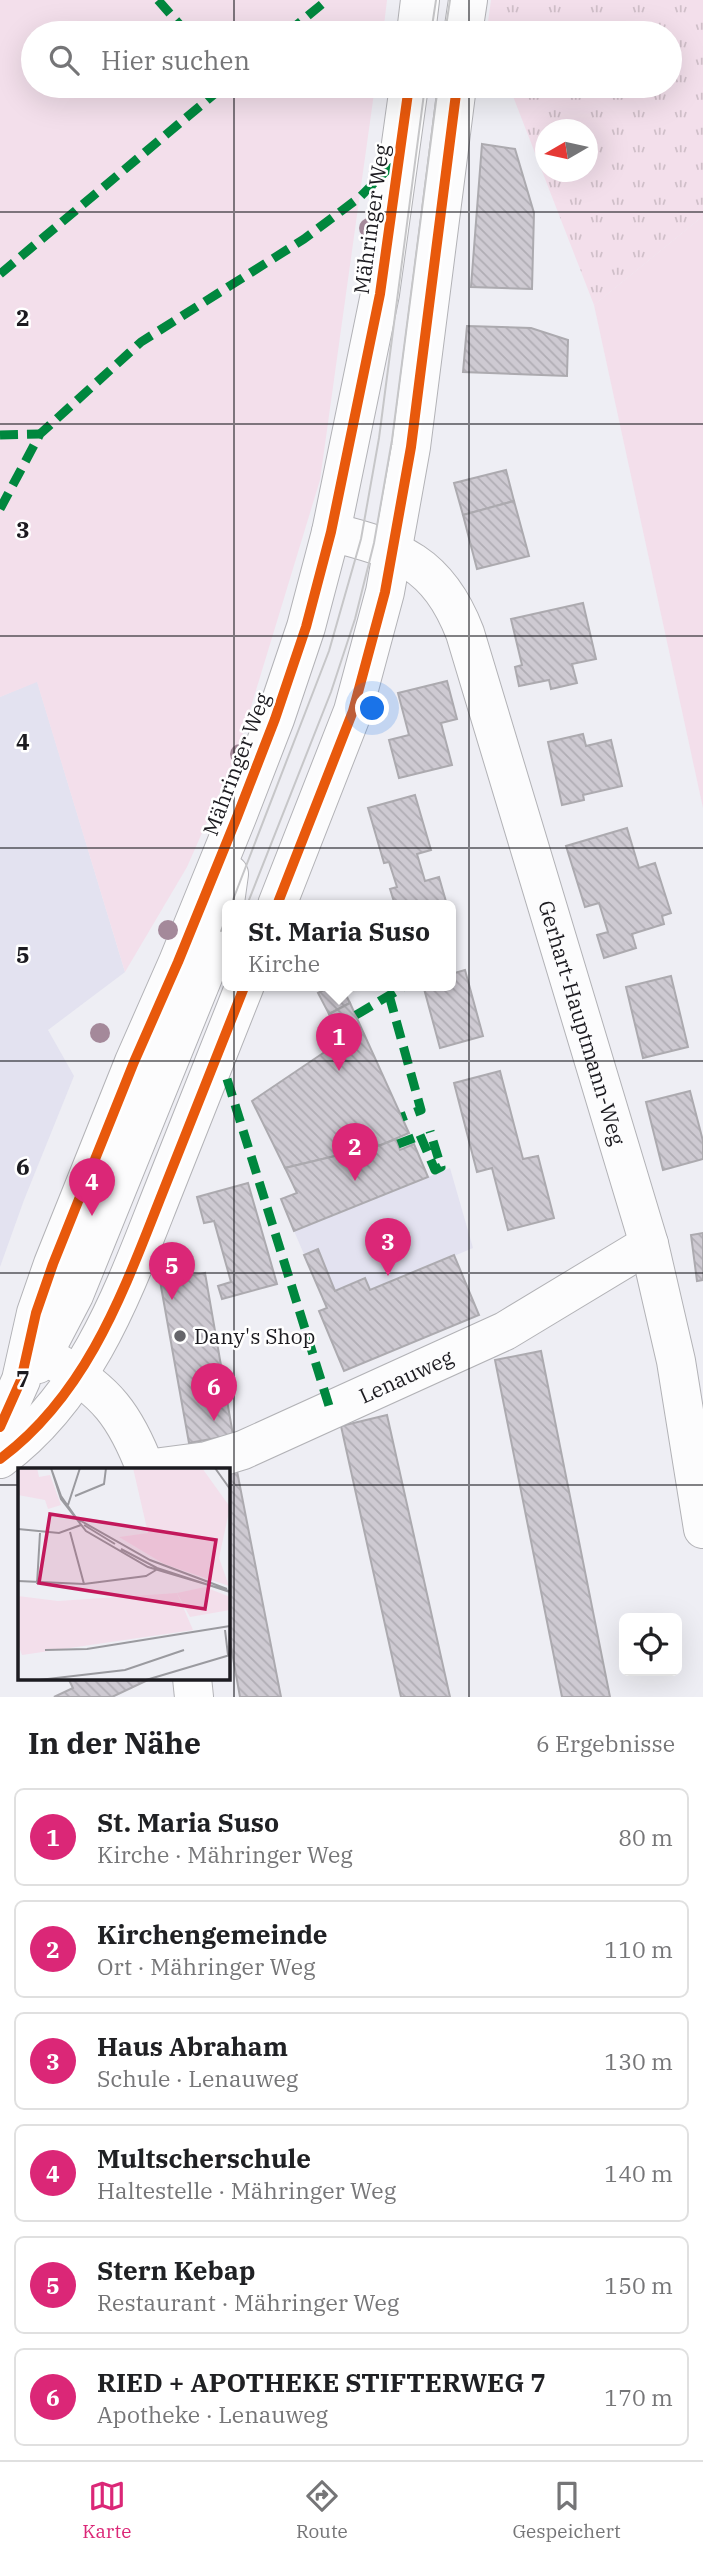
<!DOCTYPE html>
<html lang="de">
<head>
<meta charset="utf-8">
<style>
	body { margin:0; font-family:"IBM Plex Serif",serif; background:#f6f6f6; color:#202124 }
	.controls { position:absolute; right:21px; bottom:21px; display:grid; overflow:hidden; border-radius:10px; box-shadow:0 7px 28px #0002 }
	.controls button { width:63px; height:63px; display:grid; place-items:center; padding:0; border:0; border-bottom:2px solid #e0e0e0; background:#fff; color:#202124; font:35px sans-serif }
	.compass { position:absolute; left:535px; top:119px; width:63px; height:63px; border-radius:50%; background:#fff; box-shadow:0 7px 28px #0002; rotate:261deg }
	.you { position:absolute; left:373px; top:709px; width:24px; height:24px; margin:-18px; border:5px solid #fff; border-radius:50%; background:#1a73e8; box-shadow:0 0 0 10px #1a73e833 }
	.badge { display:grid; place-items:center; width:46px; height:46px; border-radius:50%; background:#db2777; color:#fff; font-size:23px; font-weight:700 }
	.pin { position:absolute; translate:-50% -58px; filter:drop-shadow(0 2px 4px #0008) }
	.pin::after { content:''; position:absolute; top:37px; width:24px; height:21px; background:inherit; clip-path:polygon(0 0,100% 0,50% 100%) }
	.popup { position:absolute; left:222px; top:900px; width:234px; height:91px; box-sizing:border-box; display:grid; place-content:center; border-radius:10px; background:#fff; filter:drop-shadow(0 2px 5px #0005); font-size:23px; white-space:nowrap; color:#757577 }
	.popup b { font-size:26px; color:#202124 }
	.popup::after { content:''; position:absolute; left:50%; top:100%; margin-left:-14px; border:14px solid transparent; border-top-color:#fff }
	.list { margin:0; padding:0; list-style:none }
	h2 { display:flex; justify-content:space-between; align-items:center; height:91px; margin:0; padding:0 28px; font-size:30px }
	h2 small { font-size:23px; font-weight:400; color:#757577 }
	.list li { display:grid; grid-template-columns:46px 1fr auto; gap:21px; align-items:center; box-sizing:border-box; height:98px; margin:0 14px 14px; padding:0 14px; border:2px solid #e0e0e0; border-radius:10px }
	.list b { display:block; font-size:26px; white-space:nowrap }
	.list p { margin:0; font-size:23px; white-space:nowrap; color:#757577 }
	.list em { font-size:23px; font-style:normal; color:#757577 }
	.icon { flex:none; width:38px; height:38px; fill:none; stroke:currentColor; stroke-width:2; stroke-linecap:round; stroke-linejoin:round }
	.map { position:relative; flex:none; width:703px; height:1697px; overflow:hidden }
	.search { position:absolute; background:#fff; box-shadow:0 7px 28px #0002; left:21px; right:21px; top:21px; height:77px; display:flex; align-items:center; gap:18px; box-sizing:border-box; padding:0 24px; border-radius:38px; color:#757577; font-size:26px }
	.sheet { height:763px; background:#fff }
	nav { display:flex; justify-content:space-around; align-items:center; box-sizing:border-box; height:98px; border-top:2px solid #e0e0e0; background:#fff; font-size:19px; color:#757577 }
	nav a { display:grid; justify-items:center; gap:4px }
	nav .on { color:#db2777 }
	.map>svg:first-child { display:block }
</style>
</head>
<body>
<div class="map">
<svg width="703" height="1697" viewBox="0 0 703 1697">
	<defs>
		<pattern id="grass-tufts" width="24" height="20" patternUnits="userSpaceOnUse" patternTransform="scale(1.75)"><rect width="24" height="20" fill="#f3dfeb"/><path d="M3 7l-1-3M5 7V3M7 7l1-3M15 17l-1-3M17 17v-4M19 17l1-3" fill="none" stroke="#d0bfc9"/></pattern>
		<pattern id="building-back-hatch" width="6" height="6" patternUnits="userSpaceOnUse" patternTransform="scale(1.75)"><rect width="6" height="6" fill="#cecad2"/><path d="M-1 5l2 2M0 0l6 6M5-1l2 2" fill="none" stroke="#b0adb4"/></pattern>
	</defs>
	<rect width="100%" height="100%" fill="#eeeef4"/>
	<!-- built -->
	<g fill="#e3e2f0">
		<path d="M37,681L125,972L48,1030L74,1076L24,1200L0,1267V697Z"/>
		<path d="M450,1168L473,1248L454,1256L479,1315L344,1371L319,1311L327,1308L294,1231Z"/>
	</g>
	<!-- grass -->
	<path fill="url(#grass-tufts)" fill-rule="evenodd" d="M491,0H703V216L594,305L509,86H670V33H489L487,29ZM546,130H588V172H546Z"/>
	<!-- green -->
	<g fill="#f3dfeb">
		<path d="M0,0H387L383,33H33V86H375L320,480L236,756L187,867L125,972L37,682L0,697Z"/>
		<path d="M703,216V808L594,305Z"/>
	</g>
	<!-- building -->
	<g fill="url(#building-back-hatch)" stroke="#acaaaf" stroke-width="2">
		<path d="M482,144L515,149L534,213L532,289L471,287Z"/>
		<path d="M467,326L531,328L568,340L567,376L463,372Z"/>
		<path d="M506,470L514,501L463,515L454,483Z"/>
		<path d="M514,501L529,556L477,569L463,515Z"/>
		<path d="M583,603L596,659L572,664L577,683L551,689L549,680L519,686L515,667L522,665L511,619Z"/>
		<path d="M447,681L457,719L441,723L452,765L399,778L389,740L409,735L398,693Z"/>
		<path d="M583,734L586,746L611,740L622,786L583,795L584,800L562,805L548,742Z"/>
		<path d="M415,795L431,850L417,854L425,881L439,877L447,905H395L390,889L397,887L389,862L384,863L368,808Z"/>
		<path d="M627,828L639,868L655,863L671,913L662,916L664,924L632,934L636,948L604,958L597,935L608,932L599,903L585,907L566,846Z"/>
		<path d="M465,970L483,1036L440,1048L423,985H451V974Z"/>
		<path d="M671,976L688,1047L643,1058L626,987Z"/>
		<path d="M333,985H341L350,1003L329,1014L318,993Z"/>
		<path d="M350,1003L409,1133L381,1145L285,1168L252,1101L341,1041L329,1014Z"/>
		<path d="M500,1071L523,1159L538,1156L554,1218L508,1230L492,1168L477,1172L454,1083Z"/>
		<path d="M690,1091L703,1141V1159L663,1170L646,1102Z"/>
		<path d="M396,1139L400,1150L414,1144L428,1177L294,1231L281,1199L297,1193L285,1168L381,1145Z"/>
		<path d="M248,1183L277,1284L222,1299L218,1286L231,1282L214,1221L204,1223L197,1197Z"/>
		<path d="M703,1233V1280L697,1281L691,1235Z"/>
		<path d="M318,1249L335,1291L365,1278L370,1290L454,1255L479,1315L344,1371L319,1311L327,1308L304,1255Z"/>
		<path d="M205,1273L233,1435L189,1443L160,1281Z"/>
		<path d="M541,1351L610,1697H562L495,1360Z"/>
		<path d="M387,1415L450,1697H401L341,1426Z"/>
		<path d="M237,1471L281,1697H240L228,1630V1473Z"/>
		<path d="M68,1678H152L112,1697H54L73,1688Z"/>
	</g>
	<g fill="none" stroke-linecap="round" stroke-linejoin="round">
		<defs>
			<g id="minor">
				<path d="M416,33L420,0"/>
				<path d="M463,33L468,0"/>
				<path id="s1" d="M331,532C399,549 438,563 465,633L649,1244L676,1361L703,1529"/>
				<path d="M277,905L353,711L385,592L411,447L457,86"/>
				<path d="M56,1362C106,1391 125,1415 146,1470"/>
				<path d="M38,1364L74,1295L205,972L221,931L229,874"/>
				<path d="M0,1427L21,1380L36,1313L53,1264L134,1062L178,962L237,817L275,719L306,627L331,532L380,294L409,86"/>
				<path d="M0,1459C89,1393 125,1287 164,1189C191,1121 218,1053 245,985"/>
				<path id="s2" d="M146,1469L207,1461L243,1450L505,1331L649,1244"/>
				<path d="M192,1678L194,1697"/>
			</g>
		</defs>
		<!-- minor casing -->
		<use href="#minor" stroke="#b2b2b6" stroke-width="40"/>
		<!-- minor -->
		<use href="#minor" stroke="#fcfcfd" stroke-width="38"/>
		<!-- tram -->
		<g stroke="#c6c6c8" stroke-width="2">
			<path d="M431,33L436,0"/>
			<path d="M445,33L450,0"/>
			<path d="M231,905L329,651L361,539L379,438L425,86"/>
			<path d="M247,905L331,692L355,619L374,543L392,440L438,86"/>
			<path d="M221,931L227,916"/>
			<path d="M0,1424L6,1416"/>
		</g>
		<!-- quiet -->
		<g stroke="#00873e" stroke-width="9" stroke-dasharray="18 9" stroke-linecap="butt">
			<path d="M158,0L187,33"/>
			<path d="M287,33L327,0"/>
			<path d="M0,274L224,86"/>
			<path d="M0,435L40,434"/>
			<path d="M0,509L40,434L141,342L304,239L360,197L387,170L399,164"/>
			<path d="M389,995L421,1110L402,1117"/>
			<path d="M356,1015L405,986"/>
			<path d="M227,1079L330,1409"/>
			<path d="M420,1135L435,1170L441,1167L430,1131"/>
			<path d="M398,1144L414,1138"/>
		</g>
		<defs>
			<g id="cycleway">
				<path d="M277,905L353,711L385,592L411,447L457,86"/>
				<path d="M0,1427L21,1380L36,1313L53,1264L134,1062L178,962L237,817L275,719L306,627L331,532L380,294L409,86"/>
				<path d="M0,1459C89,1393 125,1287 164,1189C191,1121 218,1053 245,985"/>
			</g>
		</defs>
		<!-- cycleway casing -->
		<use href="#cycleway" stroke="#fff" stroke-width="15"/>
		<!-- cycleway -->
		<use href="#cycleway" stroke="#e8590c" stroke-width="10"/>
	</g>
	<!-- trees -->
	<g fill="#a4899a">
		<circle cx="369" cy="228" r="10"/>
		<circle cx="240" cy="754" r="10"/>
		<circle cx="168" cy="930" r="10"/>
		<circle cx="100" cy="1033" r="10"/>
	</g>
	<!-- grid -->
	<path fill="none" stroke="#1c1b20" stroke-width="2" stroke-opacity="0.55" d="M234,0V33M469,0V33M234,86V1697M469,86V1697M0,212H703M0,424H703M0,636H703M0,848H703M0,1061H703M0,1273H703M0,1485H19M228,1485H703"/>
	<!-- markers -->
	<circle fill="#66656a" stroke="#fff" stroke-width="2.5" cx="180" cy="1336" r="7"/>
	<g text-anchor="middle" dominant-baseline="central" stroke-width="5" stroke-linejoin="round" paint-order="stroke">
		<!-- street labels -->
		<g font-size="21" fill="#1c1b20" stroke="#fff">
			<text transform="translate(371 219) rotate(-82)">Mähringer Weg</text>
			<text transform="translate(236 764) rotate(-69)">Mähringer Weg</text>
			<text stroke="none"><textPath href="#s1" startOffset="584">Gerhart-Hauptmann-Weg</textPath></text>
			<text stroke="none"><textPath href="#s2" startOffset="278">Lenauweg</textPath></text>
		</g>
		<!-- poi labels -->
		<g font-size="21" fill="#1c1b20" stroke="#fff" text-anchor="start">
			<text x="194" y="1336">Dany's Shop</text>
		</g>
	</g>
	<!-- overview -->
	<g transform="translate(18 1468)">
		<rect width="212" height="212" fill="#eeeef4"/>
		<path d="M187,119L212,129V142L172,149L159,125Z" fill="#f3dfeb"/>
		<path d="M0,0H19L21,9L32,7L43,37L30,41L27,32L0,27ZM115,0H184L212,39L201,90L211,118L146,96L101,69L130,65ZM159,125L175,162L4,187L0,176V128L40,133Z" fill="#f3dfeb"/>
		<path fill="none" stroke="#9a9a9f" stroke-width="2" d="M33,0L43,31L68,63L130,99L211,123M33,0L43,28L59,51M197,0L212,21M57,28L86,16L88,0M49,40L62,0M56,49L132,92L209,121M66,57L97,76M0,61L41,65L63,57M52,64L66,116M103,81L139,100L212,124M0,113L66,116L128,108L138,102M19,116L22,65M207,162L210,187M27,182L69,181L212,158M21,212L107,202L166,182M128,212L212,187"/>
		<path fill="#c2185b" fill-opacity="0.15" stroke="#c2185b" stroke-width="3.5" d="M32,46L198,72L187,141L21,115Z"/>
		<rect width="212" height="212" fill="none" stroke="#1c1b20" stroke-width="3.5"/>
	</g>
	<g font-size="23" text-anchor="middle" font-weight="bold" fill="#1c1b20" stroke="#fff" stroke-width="5" stroke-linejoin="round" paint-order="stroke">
		<text x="23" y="326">2</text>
		<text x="23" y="538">3</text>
		<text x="23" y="750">4</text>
		<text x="23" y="963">5</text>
		<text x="23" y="1175">6</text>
		<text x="23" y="1387">7</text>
	</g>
</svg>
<div class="controls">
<button><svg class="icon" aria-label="locate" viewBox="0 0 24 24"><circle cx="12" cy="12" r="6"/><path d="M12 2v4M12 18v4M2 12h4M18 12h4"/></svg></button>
</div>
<svg class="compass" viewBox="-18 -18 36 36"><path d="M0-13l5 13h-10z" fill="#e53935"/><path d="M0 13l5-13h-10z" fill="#757577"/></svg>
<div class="you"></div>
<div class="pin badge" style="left:339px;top:1071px">1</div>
<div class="popup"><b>St. Maria Suso</b>Kirche</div>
<div class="pin badge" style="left:355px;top:1181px">2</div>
<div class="pin badge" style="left:388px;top:1276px">3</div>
<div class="pin badge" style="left:92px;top:1216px">4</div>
<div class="pin badge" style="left:172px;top:1300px">5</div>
<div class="pin badge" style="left:214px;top:1421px">6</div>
<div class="search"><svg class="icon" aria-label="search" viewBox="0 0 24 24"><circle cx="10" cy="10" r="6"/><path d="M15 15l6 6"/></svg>Hier suchen</div>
</div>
<section class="sheet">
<h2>In der Nähe<small>6 Ergebnisse</small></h2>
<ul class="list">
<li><span class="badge">1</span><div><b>St. Maria Suso</b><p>Kirche · Mähringer Weg</p></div><em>80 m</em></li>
<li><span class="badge">2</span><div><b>Kirchengemeinde</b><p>Ort · Mähringer Weg</p></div><em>110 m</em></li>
<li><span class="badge">3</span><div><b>Haus Abraham</b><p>Schule · Lenauweg</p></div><em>130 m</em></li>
<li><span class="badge">4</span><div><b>Multscherschule</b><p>Haltestelle · Mähringer Weg</p></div><em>140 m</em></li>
<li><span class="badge">5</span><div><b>Stern Kebap</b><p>Restaurant · Mähringer Weg</p></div><em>150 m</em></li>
<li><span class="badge">6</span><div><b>RIED + APOTHEKE STIFTERWEG 7</b><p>Apotheke · Lenauweg</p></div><em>170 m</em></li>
</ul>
</section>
<nav>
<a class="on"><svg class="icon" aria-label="map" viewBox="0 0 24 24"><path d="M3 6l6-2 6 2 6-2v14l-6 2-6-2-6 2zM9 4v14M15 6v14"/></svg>Karte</a>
<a><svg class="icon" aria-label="directions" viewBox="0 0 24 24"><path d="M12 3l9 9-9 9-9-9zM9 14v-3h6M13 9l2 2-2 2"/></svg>Route</a>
<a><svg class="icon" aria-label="saved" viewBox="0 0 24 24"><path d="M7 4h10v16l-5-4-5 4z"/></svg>Gespeichert</a>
</nav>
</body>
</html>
